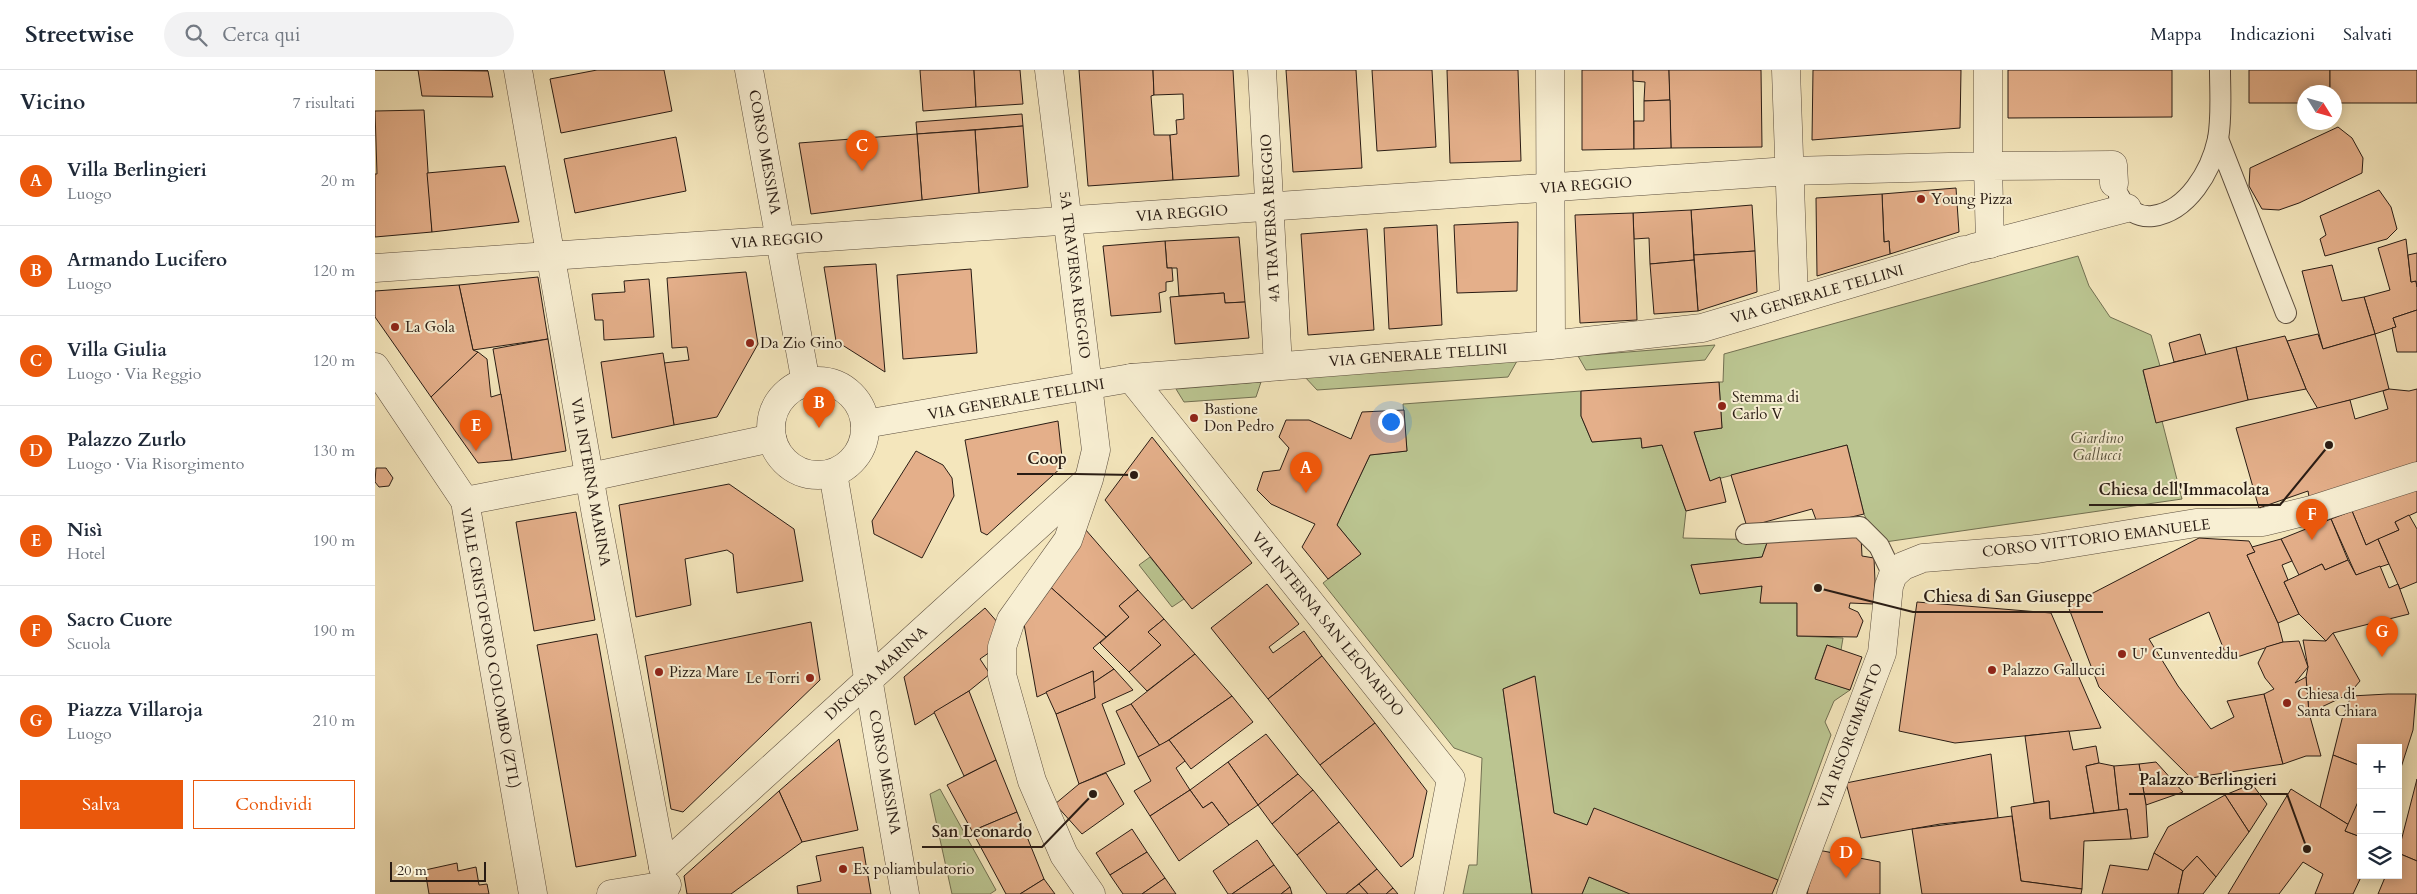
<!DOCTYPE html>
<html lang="it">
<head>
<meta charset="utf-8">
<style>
	body { margin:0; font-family:Cardo,serif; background:#f2f2f3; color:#1f2937 }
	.controls { position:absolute; right:15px; bottom:15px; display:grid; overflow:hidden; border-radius:0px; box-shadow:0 2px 12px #0003 }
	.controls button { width:45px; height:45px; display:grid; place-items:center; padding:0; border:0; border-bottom:1px solid #e0e1e3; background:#fff; color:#1f2937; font:25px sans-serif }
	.compass { position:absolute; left:1922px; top:15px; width:45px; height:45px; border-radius:50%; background:#fff; box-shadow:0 2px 12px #0003; rotate:127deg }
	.scale { position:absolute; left:15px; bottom:12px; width:96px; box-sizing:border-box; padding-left:5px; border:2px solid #291c14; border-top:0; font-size:14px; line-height:18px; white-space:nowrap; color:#291c14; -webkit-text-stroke:4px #f8efd3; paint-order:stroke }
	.you { position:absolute; left:1015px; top:351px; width:18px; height:18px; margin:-12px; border:4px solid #fff; border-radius:50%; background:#1a73e8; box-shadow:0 0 0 8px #1a73e833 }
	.badge { display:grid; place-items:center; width:32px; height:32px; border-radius:50%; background:#ea580c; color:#fff; font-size:16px; font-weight:700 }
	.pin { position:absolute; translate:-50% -41px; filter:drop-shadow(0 1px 2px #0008) }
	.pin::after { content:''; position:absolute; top:26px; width:18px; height:15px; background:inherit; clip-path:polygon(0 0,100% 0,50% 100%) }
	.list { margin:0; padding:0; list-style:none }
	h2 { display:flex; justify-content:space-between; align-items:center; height:65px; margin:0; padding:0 20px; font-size:21px }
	h2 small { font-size:16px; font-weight:400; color:#747a83 }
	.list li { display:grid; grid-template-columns:32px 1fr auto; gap:15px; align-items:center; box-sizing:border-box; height:90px; padding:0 20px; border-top:1px solid #e0e1e3 }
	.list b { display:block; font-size:19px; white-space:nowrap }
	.list p { margin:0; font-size:16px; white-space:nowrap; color:#747a83 }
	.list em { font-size:16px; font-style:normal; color:#747a83 }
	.actions { display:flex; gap:10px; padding:15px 20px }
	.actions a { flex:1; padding:11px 0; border:1px solid #ea580c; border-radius:0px; text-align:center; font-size:18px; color:#ea580c }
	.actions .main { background:#ea580c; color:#fff }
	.icon { flex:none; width:28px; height:28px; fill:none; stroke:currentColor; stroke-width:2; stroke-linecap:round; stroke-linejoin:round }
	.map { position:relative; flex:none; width:2042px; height:824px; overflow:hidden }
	header { display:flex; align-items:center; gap:30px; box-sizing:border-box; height:70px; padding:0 25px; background:#fff; border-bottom:1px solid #e0e1e3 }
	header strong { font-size:24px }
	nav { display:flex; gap:28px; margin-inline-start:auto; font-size:18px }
	.search { width:350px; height:45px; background:#f2f2f3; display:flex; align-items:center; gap:12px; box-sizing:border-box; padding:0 18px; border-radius:28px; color:#747a83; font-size:19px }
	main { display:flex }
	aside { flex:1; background:#fff }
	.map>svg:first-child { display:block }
</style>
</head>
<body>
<header>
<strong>Streetwise</strong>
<div class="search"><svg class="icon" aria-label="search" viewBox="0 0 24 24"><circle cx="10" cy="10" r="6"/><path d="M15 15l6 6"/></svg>Cerca qui</div>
<nav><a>Mappa</a><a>Indicazioni</a><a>Salvati</a></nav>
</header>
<main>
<aside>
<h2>Vicino<small>7 risultati</small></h2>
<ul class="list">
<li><span class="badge">A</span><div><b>Villa Berlingieri</b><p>Luogo</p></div><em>20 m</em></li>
<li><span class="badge">B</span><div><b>Armando Lucifero</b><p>Luogo</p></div><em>120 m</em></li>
<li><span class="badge">C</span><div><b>Villa Giulia</b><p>Luogo · Via Reggio</p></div><em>120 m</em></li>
<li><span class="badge">D</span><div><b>Palazzo Zurlo</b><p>Luogo · Via Risorgimento</p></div><em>130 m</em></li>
<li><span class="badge">E</span><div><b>Nisì</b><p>Hotel</p></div><em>190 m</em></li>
<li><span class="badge">F</span><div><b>Sacro Cuore</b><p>Scuola</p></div><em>190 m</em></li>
<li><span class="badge">G</span><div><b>Piazza Villaroja</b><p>Luogo</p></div><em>210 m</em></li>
</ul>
<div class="actions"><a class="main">Salva</a><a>Condividi</a></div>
</aside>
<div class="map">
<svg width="2042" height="824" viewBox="0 0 2042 824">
	<rect width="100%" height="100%" fill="#f4e6bc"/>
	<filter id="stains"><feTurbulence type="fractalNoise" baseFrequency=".004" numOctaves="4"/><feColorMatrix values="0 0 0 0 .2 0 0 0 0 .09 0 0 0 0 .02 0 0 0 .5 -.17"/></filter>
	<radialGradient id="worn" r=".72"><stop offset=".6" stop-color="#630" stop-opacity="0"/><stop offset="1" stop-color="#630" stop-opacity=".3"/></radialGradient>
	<!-- green -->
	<g fill="#bbc591" stroke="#727052">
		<path d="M1703,186L1714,216L1735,247L1776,265L1785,296L1768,301L1781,352L1787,351L1807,429L1510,472L1495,457L1489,444L1472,375L1335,411L1319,362L1347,358L1344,312H1348L1349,284Z"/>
		<path d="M1340,275L1330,290L1211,300L1203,286Z"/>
		<path d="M1142,291L1133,307L942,320L929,306Z"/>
		<path d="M886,312L881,327L809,332L801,319Z"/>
		<path d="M1206,321V346L1217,372L1266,368L1267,378L1287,375L1311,441L1308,468L1393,470L1387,487L1316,495L1325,523L1387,516L1386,533H1422V566L1468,568L1466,580L1452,575L1440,608L1475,620L1459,631L1450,652L1456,665L1403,810L1219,739L1212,755L1179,743L1159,606L1128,619L1157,824H1088L1094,795H1102L1107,688L1079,678L948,513L986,484L962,455L995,385L1032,381L1028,334Z"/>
		<path d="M775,487L809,529L797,537L764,495Z"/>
		<path d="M565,719L621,820L615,824H577L555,724Z"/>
		<path d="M1214,807L1255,824H1207Z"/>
	</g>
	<!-- building -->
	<g fill="#e4af8a" stroke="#291c14">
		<path d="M0,0H112L113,1Z"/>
		<path d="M43,0L113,1L118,27L47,26Z"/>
		<path d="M222,0H289L297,41L186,63L175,9Z"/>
		<path d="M545,0H599L601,37L548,41Z"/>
		<path d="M599,0H645L648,34L601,37Z"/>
		<path d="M704,0H778L779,25L776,26L779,65H795L798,110L713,116Z"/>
		<path d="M778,0H858L864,106L798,110L795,65L802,64L801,50L809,49L808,24L779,25Z"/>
		<path d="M911,0H981L987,98L918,102Z"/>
		<path d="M997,0H1057L1061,77L1002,81Z"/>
		<path d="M1072,0H1143L1146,91L1075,93Z"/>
		<path d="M1207,0H1258L1259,79L1207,80Z"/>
		<path d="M1258,0H1294L1295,30L1269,31L1270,12L1258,11Z"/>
		<path d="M1294,0H1386L1387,77L1296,78Z"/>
		<path d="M1438,0H1586L1585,58L1437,70Z"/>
		<path d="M1633,0H1797V47L1633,48Z"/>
		<path d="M1874,0H1955V22H1930V33H1874Z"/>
		<path d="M1955,0H2042V33H1960V22H1955Z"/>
		<path d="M1295,30L1296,78L1259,79V51H1269V31Z"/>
		<path d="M49,40L57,162L0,167V104H2L0,41Z"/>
		<path d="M647,44L648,56L542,64L541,52Z"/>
		<path d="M648,56L653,117L604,123L600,60Z"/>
		<path d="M1963,57L1977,68L1988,88L1987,103L1924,133L1904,140L1887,139L1874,116L1875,98Z"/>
		<path d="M600,60L604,123L547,130L542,64Z"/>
		<path d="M542,64L547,130L436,144L424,73Z"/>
		<path d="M301,67L311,121L200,143L189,89Z"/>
		<path d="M130,96L144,152L57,162L52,103Z"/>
		<path d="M1581,118L1584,162L1515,184L1514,171L1509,172L1507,124Z"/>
		<path d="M2004,120L2016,137L2022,159L2012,169L1950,186L1945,169L1951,165L1945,146Z"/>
		<path d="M1507,124L1509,172L1514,171L1515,184L1442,206L1441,128Z"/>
		<path d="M1377,135L1380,181L1319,185L1316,140Z"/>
		<path d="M1316,140L1319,190L1275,194L1274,168L1259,169L1258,143Z"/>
		<path d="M1258,143L1262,250L1205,253L1200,145Z"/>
		<path d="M1143,152L1142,221L1082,223L1079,155Z"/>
		<path d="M1062,155L1067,255L1014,259L1009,158Z"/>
		<path d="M992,159L999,260L933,265L926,164Z"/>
		<path d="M864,167L870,232L850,233L849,223L804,226L802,198H792L790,171Z"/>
		<path d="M2031,169L2036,212L2041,211L2042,217V240L2018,248L2021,257L2000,264L1989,227L2015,220L2003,178Z"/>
		<path d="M790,171L792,198H797L798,211L791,212V221L784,223L786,242L736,246L728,176Z"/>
		<path d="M1380,181L1382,222L1323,241L1319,185Z"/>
		<path d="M2042,183V217L2041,211L2036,212L2033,185Z"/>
		<path d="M1319,190L1323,241L1279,244L1275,194Z"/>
		<path d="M501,194L510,302L461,271L449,197Z"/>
		<path d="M1957,195L1967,231L1989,227L2000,264L1948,279L1927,201Z"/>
		<path d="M596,199L602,283L528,289L522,205Z"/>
		<path d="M371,202L383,274L342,347L299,355L289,293L314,290L312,277L297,278L292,208Z"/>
		<path d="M163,207L173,269L98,280L84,215Z"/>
		<path d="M274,209L279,267L229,270L228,250H220L217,224L250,222L249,211Z"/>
		<path d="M84,215L98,280L103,282L56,327L0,247V221Z"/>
		<path d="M849,223L850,233L870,232L874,268L800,274L795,227Z"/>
		<path d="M2042,240V282H2022L2017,258L2021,257L2018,248Z"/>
		<path d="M1825,264L1831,285L1799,292L1794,273Z"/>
		<path d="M1943,264L1948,279L2000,264L2014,319L1943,339L1931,319L1912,271Z"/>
		<path d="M1910,266L1931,319L1873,330L1861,277Z"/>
		<path d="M173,269L191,381L137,390L118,279Z"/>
		<path d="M1861,277L1873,330L1781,353L1768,300Z"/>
		<path d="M103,282L112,289L116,327L126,324L137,390L103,393L56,327Z"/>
		<path d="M288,283L299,355L237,368L226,292Z"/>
		<path d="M1344,312L1347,358L1319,362L1335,411L1345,407L1351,432L1311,441L1287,375L1267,378L1266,368L1217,372L1206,346V321Z"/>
		<path d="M2014,319L2034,321L2042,319V392L1934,427L1933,421L1884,438L1861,358L1975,330L1980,349L2013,339L2008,321Z"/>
		<path d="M1029,340L1032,381L995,385L962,455L986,484L953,509L927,477L940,454L896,434L882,420L888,402L905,400L914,378L904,367L911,350H934L976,369L987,342Z"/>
		<path d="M683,351L688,396L612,465L606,462L590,370Z"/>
		<path d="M777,367L877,493L817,539L730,430Z"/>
		<path d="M1472,375L1489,444L1443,455L1437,439L1372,457L1356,405Z"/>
		<path d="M541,381L568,395L577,408L579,426L547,488L499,464L497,451Z"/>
		<path d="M1,398H11L18,408L14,416L4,417L0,412Z"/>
		<path d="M354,414L419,459L428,511L362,523L358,484L352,480L310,489L316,535L261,547L244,435Z"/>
		<path d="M2042,417V442L2020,452L2024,460L1991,475L1977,441Z"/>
		<path d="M1977,441L1991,475L2003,469L2014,494L1981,505L1956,449Z"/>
		<path d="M201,442L220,550L159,561L141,452Z"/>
		<path d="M2034,445L2042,459V512L2025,519L2003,469L2024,460L2020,452Z"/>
		<path d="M1956,449L1973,490L1950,500L1947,494L1924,505L1906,469Z"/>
		<path d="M710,459L763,520L744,536L754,547L731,567L672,514Z"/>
		<path d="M1486,466L1487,486L1499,488L1500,511L1498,534L1475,533L1474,538L1483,542L1488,551L1482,567L1422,566V533H1385L1387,516L1325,524L1316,495L1387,487L1393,470Z"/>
		<path d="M1824,468L1874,471L1880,482L1872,485L1903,553L1908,572L1853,590L1834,542L1774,569L1803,616L1836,659L1859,647L1852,631L1889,624L1908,694L1816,708L1724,617L1693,536Z"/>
		<path d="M1906,469L1917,491L1907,495L1913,510L1909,512L1924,544L1903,553L1872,485L1880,482L1877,477Z"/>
		<path d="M1973,490L1981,505L2005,496L2014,518L2023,514L2034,544L1958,563L1951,571L1924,544L1909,512L1947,494L1950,500Z"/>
		<path d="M672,514L731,567L718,578L739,599L718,613V601L662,627L649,554Z"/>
		<path d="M892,514L924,554L894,577L898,583L929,561L947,586L893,629L836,558Z"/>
		<path d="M763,520L789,549L773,562L786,575L754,602L725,573L754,547L744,536Z"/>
		<path d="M1542,532L1676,543L1726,658L1580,673L1524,661Z"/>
		<path d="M610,538L624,554L615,582L605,589L615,604L594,621L540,655L529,607Z"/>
		<path d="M789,549L820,584L772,621L754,602L786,575L773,562Z"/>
		<path d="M436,552L445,610L308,742L296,739L270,586Z"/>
		<path d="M1958,563L1985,611L1974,624L1934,643L1931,607L1933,597L1928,570L1951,571Z"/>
		<path d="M222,564L261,786L201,797L162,575Z"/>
		<path d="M1924,571L1933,597L1920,613L1931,607L1934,643L1946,686H1931L1908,694L1889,624L1899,619L1890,608L1883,593L1891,577L1908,572Z"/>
		<path d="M1452,575L1487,587L1475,620L1440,609Z"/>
		<path d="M820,584L857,626L785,676L756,634Z"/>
		<path d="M947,586L1000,653L945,695L893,629Z"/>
		<path d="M739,599L758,620L727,634L750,694L704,714L681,644L720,628L718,613Z"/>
		<path d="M718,601L720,628L681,644L671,622Z"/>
		<path d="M1160,606L1179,743L1212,755L1219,738L1403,810L1397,824H1255L1214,807L1207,824H1157L1128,619Z"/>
		<path d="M594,621L621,690L589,706L559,642Z"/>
		<path d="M2013,624H2041L2038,660L2023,707V678H1986V696L1958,685L1967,649L1976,626Z"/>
		<path d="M857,626L878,652L816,699L794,670Z"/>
		<path d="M756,634L785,676L763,687L741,641Z"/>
		<path d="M1000,653L1052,721L1038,787L1026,797L945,695Z"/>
		<path d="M1694,661L1698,680L1721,676L1724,693L1711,696L1719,743L1675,749L1674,731L1659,733L1650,666Z"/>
		<path d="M891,664L923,704L883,735L853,692Z"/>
		<path d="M464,669L483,760L427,772L404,721Z"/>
		<path d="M794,670L810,691L801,698L815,720L775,746L759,721L776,711L763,687Z"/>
		<path d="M1616,684L1623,748L1565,754L1486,768L1471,713Z"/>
		<path d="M1958,685L1986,696V725L1974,755L1945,737Z"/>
		<path d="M621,690L642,742L597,761L572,715Z"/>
		<path d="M853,692L883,735L854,755L837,732L828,738L815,720Z"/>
		<path d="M1781,692L1808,722L1771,735L1764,694Z"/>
		<path d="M1724,693L1739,696L1744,740L1719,743L1711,696Z"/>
		<path d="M1764,694L1771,735L1773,767L1756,769L1752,739L1744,740L1739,696Z"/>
		<path d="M731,703L749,734L707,764L680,734L704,714Z"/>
		<path d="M923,704L938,720L897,754L883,735Z"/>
		<path d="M2042,709V791L2023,783Z"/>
		<path d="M1877,714L1892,734L1874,762L1850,725Z"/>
		<path d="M1916,719L1974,755L1970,761L1986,767L1987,805L1978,824H1940L1948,804L1928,792L1904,824H1853Z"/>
		<path d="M815,720L828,738L837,732L854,755L804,791L775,746Z"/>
		<path d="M938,720L964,752L922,785L897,754Z"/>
		<path d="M404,721L427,772L356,824H312L309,806Z"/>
		<path d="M1850,725L1874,762L1841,807L1822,786L1808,801L1779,783L1793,757Z"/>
		<path d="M1986,725V767L1970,761Z"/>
		<path d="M1674,731L1675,749L1752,739L1756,769L1709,771L1707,819L1646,811L1636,737Z"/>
		<path d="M642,742L669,809L645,824H631L597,761Z"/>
		<path d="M1637,746L1646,811L1707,819L1706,824H1547L1537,759Z"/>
		<path d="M964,752L1002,799L971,824H952L922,785Z"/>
		<path d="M757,759L772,782L735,805L721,783Z"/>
		<path d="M882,770L899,795L857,824H853L838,801Z"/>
		<path d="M488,777L496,824H423L422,816L446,811L441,786Z"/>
		<path d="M1443,780L1505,792V824H1432Z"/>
		<path d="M772,782L790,808L767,824H748L735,805Z"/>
		<path d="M1779,783L1808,801L1803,824H1727L1735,795L1773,800Z"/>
		<path d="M2023,783L2042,791V824H2003L2011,805H2023Z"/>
		<path d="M1822,786L1841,807L1828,824H1803L1808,801Z"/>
		<path d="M82,793L83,801L101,797L104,815L112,814L114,824H54L50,800Z"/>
		<path d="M899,795L915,817L906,824H857Z"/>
		<path d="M1002,799L1018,818L1011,824H993L984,814Z"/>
		<path d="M790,808L801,824H767Z"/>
		<path d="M669,809L680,824H645Z"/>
		<path d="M984,814L993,824H971Z"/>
		<path d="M915,817L917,824H906Z"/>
		<path d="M1018,818L1023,824H1011Z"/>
	</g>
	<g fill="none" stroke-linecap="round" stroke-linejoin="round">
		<defs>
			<g id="service">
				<path d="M1843,69L1911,243"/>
				<path d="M1744,126C1750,139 1763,148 1778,146C1813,141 1836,101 1843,69C1847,47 1845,22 1845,0"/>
				<path d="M1371,464L1485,457L1504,476L1518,505"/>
			</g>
			<g id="pedestrian">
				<path d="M1615,174L1613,96L1738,95L1739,113"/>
				<path d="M1598,178L1752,138"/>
				<path d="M90,431L215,407"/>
				<path d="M236,824L292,815"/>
			</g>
			<g id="minor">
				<path d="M143,0L221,445L288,797"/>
				<path d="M374,0L431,313"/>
				<path d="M674,0L721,380L714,409L693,470L636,550L627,577V605L657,711L689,785L716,824"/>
				<path d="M887,0L903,296"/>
				<path d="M1175,0L1176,275"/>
				<path d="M1411,0L1419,230"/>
				<path d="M0,198L1414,101L1613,96V0"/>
				<path d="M0,297L90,431L158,824"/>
				<path d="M756,308L1076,709L1054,824"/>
				<circle cx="443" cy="358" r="47"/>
				<path d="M490,354L756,308L1176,275L1327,258L1589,180"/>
				<path d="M458,403L530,824"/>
				<path d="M215,407L397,368"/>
				<path d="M288,797L712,411"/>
				<path d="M1416,824L1507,583L1514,516L1518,505L1528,496L1548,488L1662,479L1821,453L1888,452L1936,440L2042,406"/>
			</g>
		</defs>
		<!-- service casing -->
		<use href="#service" stroke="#5c4e3e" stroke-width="22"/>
		<!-- pedestrian casing -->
		<use href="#pedestrian" stroke="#5c4e3e" stroke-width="29"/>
		<!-- minor casing -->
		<use href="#minor" stroke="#5c4e3e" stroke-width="29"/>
		<!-- service -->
		<use href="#service" stroke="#f8efd3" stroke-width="20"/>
		<!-- pedestrian -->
		<use href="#pedestrian" stroke="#f8efd3" stroke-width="28"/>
		<!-- minor -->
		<use href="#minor" stroke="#f8efd3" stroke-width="28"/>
	</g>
	<!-- markers -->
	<g fill="#8f2418" stroke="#f8efd3" stroke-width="2">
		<circle cx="1546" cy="129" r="5"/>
		<circle cx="20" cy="257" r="5"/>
		<circle cx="375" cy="273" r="5"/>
		<circle cx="1347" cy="336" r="5"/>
		<circle cx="819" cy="348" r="5"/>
		<circle cx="1747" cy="584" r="5"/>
		<circle cx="1617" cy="600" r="5"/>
		<circle cx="284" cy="602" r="5"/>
		<circle cx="435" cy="608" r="5"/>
		<circle cx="1912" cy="633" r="5"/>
		<circle cx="468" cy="799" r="5"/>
	</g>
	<g text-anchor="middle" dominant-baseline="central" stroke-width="4" stroke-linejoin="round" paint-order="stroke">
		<!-- street labels -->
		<g font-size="15" fill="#291c14" stroke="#f8efd3">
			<text transform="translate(390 82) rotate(80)">CORSO MESSINA</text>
			<text transform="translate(1211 115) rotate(-4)">VIA REGGIO</text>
			<text transform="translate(807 143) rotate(-4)">VIA REGGIO</text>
			<text transform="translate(895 148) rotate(-93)">4A TRAVERSA REGGIO</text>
			<text transform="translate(402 170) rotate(-4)">VIA REGGIO</text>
			<text transform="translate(700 205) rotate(83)">5A TRAVERSA REGGIO</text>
			<text transform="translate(1442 224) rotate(-16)">VIA GENERALE TELLINI</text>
			<text transform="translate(1043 285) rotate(-4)">VIA GENERALE TELLINI</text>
			<text transform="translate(641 329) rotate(-10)">VIA GENERALE TELLINI</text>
			<text transform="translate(216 412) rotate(80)">VIA INTERNA MARINA</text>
			<text transform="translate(1721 468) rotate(-7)">CORSO VITTORIO EMANUELE</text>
			<text transform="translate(953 554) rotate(51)">VIA INTERNA SAN LEONARDO</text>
			<text transform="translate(115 578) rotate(80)">VIALE CRISTOFORO COLOMBO (ZTL)</text>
			<text transform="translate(501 603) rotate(-42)">DISCESA MARINA</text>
			<text transform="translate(1475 666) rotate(-69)">VIA RISORGIMENTO</text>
			<text transform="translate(510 702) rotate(80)">CORSO MESSINA</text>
		</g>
		<!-- poi labels -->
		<g font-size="15" fill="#291c14" stroke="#f8efd3" text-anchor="start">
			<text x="1556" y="129">Young Pizza</text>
			<text x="30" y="257">La Gola</text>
			<text x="385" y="273">Da Zio Gino</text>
			<text x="1357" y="327">Stemma di<tspan x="1357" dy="17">Carlo V</tspan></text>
			<text x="829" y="339">Bastione<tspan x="829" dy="17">Don Pedro</tspan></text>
			<text x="1757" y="584">U' Cunventeddu</text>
			<text x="1627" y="600">Palazzo Gallucci</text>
			<text x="294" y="602">Pizza Mare</text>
			<text x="425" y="608" text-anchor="end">Le Torri</text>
			<text x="1922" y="624">Chiesa di<tspan x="1922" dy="17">Santa Chiara</tspan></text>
			<text x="478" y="799">Ex poliambulatorio</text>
		</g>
		<!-- park labels -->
		<g font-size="15" font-style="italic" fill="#554f3a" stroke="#f8efd3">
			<text x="1722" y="368">Giardino<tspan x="1722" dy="17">Gallucci</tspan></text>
		</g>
	</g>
	<!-- callouts -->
	<path fill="none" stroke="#291c14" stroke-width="2" d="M759 405L701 404H642M1954 375L1905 435H1714M1443 518L1538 542H1728M1932 779L1912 724H1754M718 724L667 777H547"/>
	<g fill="#291c14" stroke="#f8efd3" stroke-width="2">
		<circle cx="759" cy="405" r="5"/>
		<circle cx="1954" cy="375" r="5"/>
		<circle cx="1443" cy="518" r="5"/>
		<circle cx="1932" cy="779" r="5"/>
		<circle cx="718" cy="724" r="5"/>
	</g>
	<g font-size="16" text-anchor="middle" font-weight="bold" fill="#291c14" stroke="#f8efd3" stroke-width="4" stroke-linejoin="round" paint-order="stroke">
		<text x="672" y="394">Coop</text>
		<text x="1809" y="425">Chiesa dell'Immacolata</text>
		<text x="1633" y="532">Chiesa di San Giuseppe</text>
		<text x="1833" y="715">Palazzo Berlingieri</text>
		<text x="607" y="767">San Leonardo</text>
	</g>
	<rect width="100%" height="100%" filter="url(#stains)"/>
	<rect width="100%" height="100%" fill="url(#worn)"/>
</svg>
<div class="controls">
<button>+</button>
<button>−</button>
<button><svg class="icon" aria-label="layers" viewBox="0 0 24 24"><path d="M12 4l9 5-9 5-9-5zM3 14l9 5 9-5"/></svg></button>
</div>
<svg class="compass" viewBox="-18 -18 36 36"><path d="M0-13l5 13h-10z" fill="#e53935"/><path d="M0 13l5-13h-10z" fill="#747a83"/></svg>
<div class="scale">20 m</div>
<div class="you"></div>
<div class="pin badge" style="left:931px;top:423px">A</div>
<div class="pin badge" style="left:444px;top:358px">B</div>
<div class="pin badge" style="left:487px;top:101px">C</div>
<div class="pin badge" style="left:1471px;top:808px">D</div>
<div class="pin badge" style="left:101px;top:381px">E</div>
<div class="pin badge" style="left:1937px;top:470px">F</div>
<div class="pin badge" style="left:2007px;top:587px">G</div>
</div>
</main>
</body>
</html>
